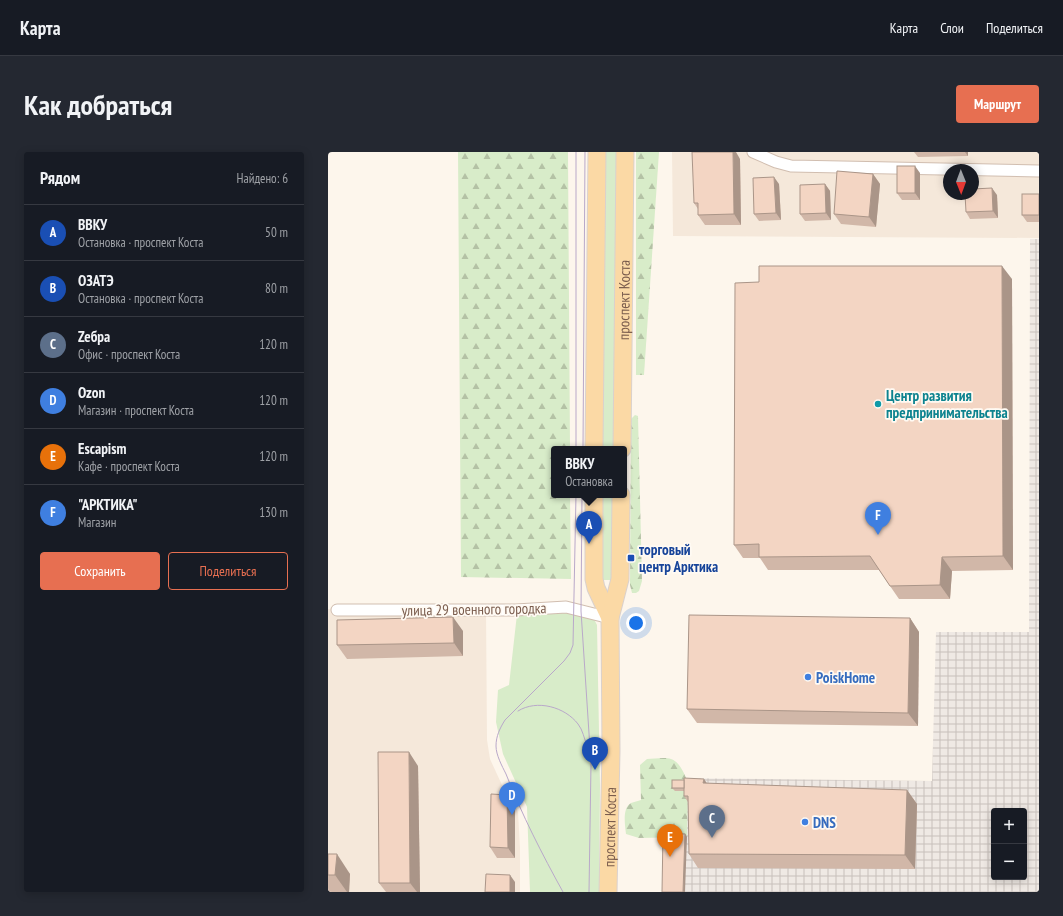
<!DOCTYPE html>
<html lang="ru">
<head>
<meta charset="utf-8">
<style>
	body { margin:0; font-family:"PT Sans Narrow",sans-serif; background:#242831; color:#f1f3f6 }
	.controls { position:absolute; right:12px; bottom:12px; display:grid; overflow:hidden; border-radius:4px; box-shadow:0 2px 10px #0003 }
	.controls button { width:36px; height:36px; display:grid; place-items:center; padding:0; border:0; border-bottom:1px solid #363941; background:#171b24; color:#f1f3f6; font:20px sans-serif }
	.compass { position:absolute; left:615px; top:12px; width:36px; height:36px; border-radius:50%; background:#171b24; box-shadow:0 2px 10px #0003; rotate:179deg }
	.you { position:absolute; left:308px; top:471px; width:14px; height:14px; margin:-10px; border:3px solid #fff; border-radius:50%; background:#1a73e8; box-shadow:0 0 0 6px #1a73e833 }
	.badge { display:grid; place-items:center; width:26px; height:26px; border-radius:50%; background:#e76f51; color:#fff; font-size:13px; font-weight:700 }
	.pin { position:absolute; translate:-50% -33px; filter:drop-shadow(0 1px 2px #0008) }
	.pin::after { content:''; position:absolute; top:21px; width:14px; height:12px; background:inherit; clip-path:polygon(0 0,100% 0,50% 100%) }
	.popup { position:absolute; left:223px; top:294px; width:76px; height:52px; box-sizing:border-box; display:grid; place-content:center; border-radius:4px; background:#171b24; filter:drop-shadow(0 1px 3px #0005); font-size:13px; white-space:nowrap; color:#9ea1a6 }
	.popup b { font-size:15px; color:#f1f3f6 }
	.popup::after { content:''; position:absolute; left:50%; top:100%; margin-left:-8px; border:8px solid transparent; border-top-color:#171b24 }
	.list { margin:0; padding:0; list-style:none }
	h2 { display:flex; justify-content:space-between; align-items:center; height:52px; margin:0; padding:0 16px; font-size:17px }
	h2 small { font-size:13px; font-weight:400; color:#9ea1a6 }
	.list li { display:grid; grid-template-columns:26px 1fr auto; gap:12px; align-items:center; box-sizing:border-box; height:56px; padding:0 16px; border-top:1px solid #363941 }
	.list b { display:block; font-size:15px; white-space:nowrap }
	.list p { margin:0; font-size:13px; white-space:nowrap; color:#9ea1a6 }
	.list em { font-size:13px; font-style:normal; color:#9ea1a6 }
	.actions { display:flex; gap:8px; padding:12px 16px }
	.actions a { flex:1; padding:9px 0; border:1px solid #e76f51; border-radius:4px; text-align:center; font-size:14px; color:#e76f51 }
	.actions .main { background:#e76f51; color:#fff }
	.map { position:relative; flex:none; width:711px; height:740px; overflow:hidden; border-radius:4px }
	header { display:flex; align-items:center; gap:24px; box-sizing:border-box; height:56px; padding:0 20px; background:#171b24; border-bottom:1px solid #363941 }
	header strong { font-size:19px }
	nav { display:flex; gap:22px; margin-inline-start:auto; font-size:14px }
	.intro { display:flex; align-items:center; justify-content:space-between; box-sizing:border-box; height:96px; padding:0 24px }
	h1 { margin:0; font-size:28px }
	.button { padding:10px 18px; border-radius:4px; background:#e76f51; color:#fff; font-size:14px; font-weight:700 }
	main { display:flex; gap:24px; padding:0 24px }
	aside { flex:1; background:#171b24; border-radius:4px; box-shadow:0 2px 10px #0003 }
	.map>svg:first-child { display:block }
</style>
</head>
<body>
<header>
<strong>Карта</strong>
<nav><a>Карта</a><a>Слои</a><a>Поделиться</a></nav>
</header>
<div class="intro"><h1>Как добраться</h1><a class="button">Маршрут</a></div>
<main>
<aside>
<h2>Рядом<small>Найдено: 6</small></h2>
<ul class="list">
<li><span class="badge" style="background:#1a4fb4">A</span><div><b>ВВКУ</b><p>Остановка · проспект Коста</p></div><em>50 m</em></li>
<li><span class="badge" style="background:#1a4fb4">B</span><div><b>ОЗАТЭ</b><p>Остановка · проспект Коста</p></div><em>80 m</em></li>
<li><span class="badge" style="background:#5c6f8a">C</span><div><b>Zeбра</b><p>Офис · проспект Коста</p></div><em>120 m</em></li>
<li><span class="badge" style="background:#3f7fe0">D</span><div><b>Ozon</b><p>Магазин · проспект Коста</p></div><em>120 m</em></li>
<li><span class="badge" style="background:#e8710a">E</span><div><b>Escapism</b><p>Кафе · проспект Коста</p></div><em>120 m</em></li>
<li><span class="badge" style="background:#3f7fe0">F</span><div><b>&quot;АРКТИКА&quot;</b><p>Магазин</p></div><em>130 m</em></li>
</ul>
<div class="actions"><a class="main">Сохранить</a><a>Поделиться</a></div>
</aside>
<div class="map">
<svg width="711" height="740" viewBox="0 0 711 740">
	<defs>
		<pattern id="industrial-grid" width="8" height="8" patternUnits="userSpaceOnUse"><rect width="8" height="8" fill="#efe9e4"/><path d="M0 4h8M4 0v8" fill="none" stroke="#c7c0bb"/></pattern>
		<pattern id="forest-firs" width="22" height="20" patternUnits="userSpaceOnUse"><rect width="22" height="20" fill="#d8ecc9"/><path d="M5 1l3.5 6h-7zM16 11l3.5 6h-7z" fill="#b4c2a5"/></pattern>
	</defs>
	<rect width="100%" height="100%" fill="#fdf6ec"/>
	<!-- residential -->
	<g fill="#f5e8da" fill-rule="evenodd">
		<path d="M344,0H711V86L345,84ZM621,18H645V42H621Z"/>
		<path d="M0,457L9,458H158L159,588L162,607L174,633L186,651L190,660L192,696V740H0Z"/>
	</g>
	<!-- industrial -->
	<path fill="url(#industrial-grid)" fill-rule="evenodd" d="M702,87H711V740H340V626L604,629L608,480H701ZM666,659H696V725H666Z"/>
	<!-- grass -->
	<g fill="#d8ecc9">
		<path d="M276,0H291L286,297H273Z"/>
		<path d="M273,343H285L284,428H272Z"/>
		<path d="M234,459L266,467L269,473L272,633L271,740H202L199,655L175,602L168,570L170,538L181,533L189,462Z"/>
	</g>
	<!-- forest -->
	<g fill="url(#forest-firs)">
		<path d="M130,0H240L242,297H226V343H242L243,427L133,425Z"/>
		<path d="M308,0H331L316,223H308Z"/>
		<path d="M307,263L310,264L314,429L311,439L308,441H304L302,433L303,267Z"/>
		<path d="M319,607C326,607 336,605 343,607C352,610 357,623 360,631L347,639H360L359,685L311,686L298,682C297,673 294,656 303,651C306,650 310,649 313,648L312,613Z"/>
	</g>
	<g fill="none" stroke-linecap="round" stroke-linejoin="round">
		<defs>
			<g id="street">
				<path d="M425,0L448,10L463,14L711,19"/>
				<path d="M9,458H188L238,455L282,466"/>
			</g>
			<g id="primary">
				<path d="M266,297L269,0"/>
				<path id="s1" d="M294,297L297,0"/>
				<path d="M266,343V427L268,436L282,466"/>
				<path id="s2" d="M280,740L283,599L282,466L292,427L293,343"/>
			</g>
		</defs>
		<!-- street casing -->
		<use href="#street" stroke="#d1beb0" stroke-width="13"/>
		<!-- primary casing -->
		<use href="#primary" stroke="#dad1cd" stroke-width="19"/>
		<!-- street -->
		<use href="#street" stroke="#fff" stroke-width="11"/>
		<!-- primary -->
		<use href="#primary" stroke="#fbd9a5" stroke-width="17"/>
		<!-- tram -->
		<g stroke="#b9a8c9" stroke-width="1">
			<path d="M248,297V0"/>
			<path d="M255,297L257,0"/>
			<path d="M254,343L253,459L263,612L261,740"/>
			<path d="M190,559C209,547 237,555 250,572C255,578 256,587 259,593"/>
			<path d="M235,740C214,702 194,663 178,622C174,614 168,603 168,594C168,584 172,576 177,568L236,509L242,501L245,493L248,343"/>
		</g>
	</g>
	<!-- wall -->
	<g fill="#d1b7a8">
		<path d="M586,0H640V4L590,5Z"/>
		<path d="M412,7L413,73H377L370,63V57L366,51Z"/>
		<path d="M592,21V48H574L569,41Z"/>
		<path d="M545,22L552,32L548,75L513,72L506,62Z"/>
		<path d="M451,32L453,68L431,69L426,62Z"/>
		<path d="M497,32L502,39L503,68L477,69L472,62Z"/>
		<path d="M711,42V70H699L694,63Z"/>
		<path d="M669,43L670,66L642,67L638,60Z"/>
		<path d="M684,127L685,418L624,419L622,447H571L551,418H440L432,406H415L406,393Z"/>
		<path d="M582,466L591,480L590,574L369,571L359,557Z"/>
		<path d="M135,479V504L19,507L9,493Z"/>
		<path d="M90,614L92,740H58L51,731Z"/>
		<path d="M379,631L579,638L589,652L587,717L370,716L361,702L360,650L356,644V639H347L344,636Z"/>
		<path d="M179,643L187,654V706H169L162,695Z"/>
		<path d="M0,702L22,722L21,740H0Z"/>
	</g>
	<!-- shaded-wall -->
	<g fill="#aa9588">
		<path d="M405,0H408L412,7L413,73L406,62Z"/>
		<path d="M637,0H640V4Z"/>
		<path d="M587,14L592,21V48L587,41Z"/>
		<path d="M545,22L552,32L548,75L541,65Z"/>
		<path d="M446,25L451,32L453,68L448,61Z"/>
		<path d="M497,32L502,39L503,68L498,61Z"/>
		<path d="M664,36L669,43L670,66L665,59Z"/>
		<path d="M674,114L684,127L685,418L675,404Z"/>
		<path d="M614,405L624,419L622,447L612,433Z"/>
		<path d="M125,465L135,479V504L126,491Z"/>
		<path d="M582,466L591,480L590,574L580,561Z"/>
		<path d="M81,600L90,614L92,740H89L82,731Z"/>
		<path d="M376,627L385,640L375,631Z"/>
		<path d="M579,638L589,652L587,717L577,703Z"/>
		<path d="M179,643L187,654V706L180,696Z"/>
		<path d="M357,682L359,685L357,740H355Z"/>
		<path d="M9,702L22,722L21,740H19L7,723Z"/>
		<path d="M182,723L187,730V740H182Z"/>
	</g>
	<!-- building -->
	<g fill="#f3d5c3" stroke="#aa9588">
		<path d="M364,0H405L406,62L370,63V51H366Z"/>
		<rect x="569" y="14" width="18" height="27"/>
		<path d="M509,19L545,22L541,65L506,62Z"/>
		<path d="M446,25L448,61L426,62L425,26Z"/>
		<path d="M497,32L498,61L472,62V33Z"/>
		<path d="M664,36L665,59L638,60L637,42H645V37Z"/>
		<rect x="694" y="42" width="17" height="21"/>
		<path d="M431,114H674L675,404L614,405L612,433L562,434L542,404L431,405V392L406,393L407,131L431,130Z"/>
		<path d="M361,463L582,466L580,561L359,557Z"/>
		<path d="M125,465L126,491L9,493V468Z"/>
		<path d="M50,600H81L82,731H51Z"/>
		<path d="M356,626L376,627L375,631L579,638L577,703L361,702L360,644H356Z"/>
		<rect x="344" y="628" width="12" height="8"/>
		<path d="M163,642L179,643L180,696L162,695Z"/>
		<path d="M335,681L357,682L355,740H334Z"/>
		<path d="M0,702H9L7,723H0Z"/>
		<path d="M158,722L182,723V740H157Z"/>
	</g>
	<!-- markers -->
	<circle fill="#0f9aa8" stroke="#fffaf3" stroke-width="1.5" cx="550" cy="252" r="4"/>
	<rect fill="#1a4fb4" stroke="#fffaf3" stroke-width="1.5" x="299" y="402" width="8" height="8" rx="2"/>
	<g fill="#3f7fe0" stroke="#fffaf3" stroke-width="1.5">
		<circle cx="480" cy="525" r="4"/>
		<circle cx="477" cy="670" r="4"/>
	</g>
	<g text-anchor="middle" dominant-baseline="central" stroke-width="3.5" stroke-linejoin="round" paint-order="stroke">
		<!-- street labels -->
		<g font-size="15" fill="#7a5c4d" stroke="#fffaf3">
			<text stroke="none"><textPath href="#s1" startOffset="149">проспект Коста</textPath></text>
			<text transform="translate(146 457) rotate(-1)">улица 29 военного городка</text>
			<text stroke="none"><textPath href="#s2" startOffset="65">проспект Коста</textPath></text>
		</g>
		<!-- culture labels -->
		<g font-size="15" font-weight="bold" fill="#0d838f" stroke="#fffaf3" text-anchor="start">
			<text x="558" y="243">Центр развития<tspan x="558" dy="17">предпринимательства</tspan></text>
		</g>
		<!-- transit labels -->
		<g font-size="15" font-weight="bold" fill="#164399" stroke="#fffaf3" text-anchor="start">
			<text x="311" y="397">торговый<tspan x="311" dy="17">центр Арктика</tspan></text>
		</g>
		<!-- shop labels -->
		<g font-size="15" font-weight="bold" fill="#366cbe" stroke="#fffaf3" text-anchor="start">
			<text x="488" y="525">PoiskHome</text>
			<text x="485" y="670">DNS</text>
		</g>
	</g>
</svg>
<div class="controls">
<button>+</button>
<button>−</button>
</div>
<svg class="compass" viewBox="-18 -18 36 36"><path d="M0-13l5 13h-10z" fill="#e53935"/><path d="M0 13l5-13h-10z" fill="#9ea1a6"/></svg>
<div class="you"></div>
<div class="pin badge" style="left:261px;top:392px;background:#1a4fb4">A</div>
<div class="popup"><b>ВВКУ</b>Остановка</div>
<div class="pin badge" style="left:267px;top:618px;background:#1a4fb4">B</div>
<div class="pin badge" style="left:384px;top:686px;background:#5c6f8a">C</div>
<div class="pin badge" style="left:184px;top:663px;background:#3f7fe0">D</div>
<div class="pin badge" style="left:342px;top:705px;background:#e8710a">E</div>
<div class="pin badge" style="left:550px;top:383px;background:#3f7fe0">F</div>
</div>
</main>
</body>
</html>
